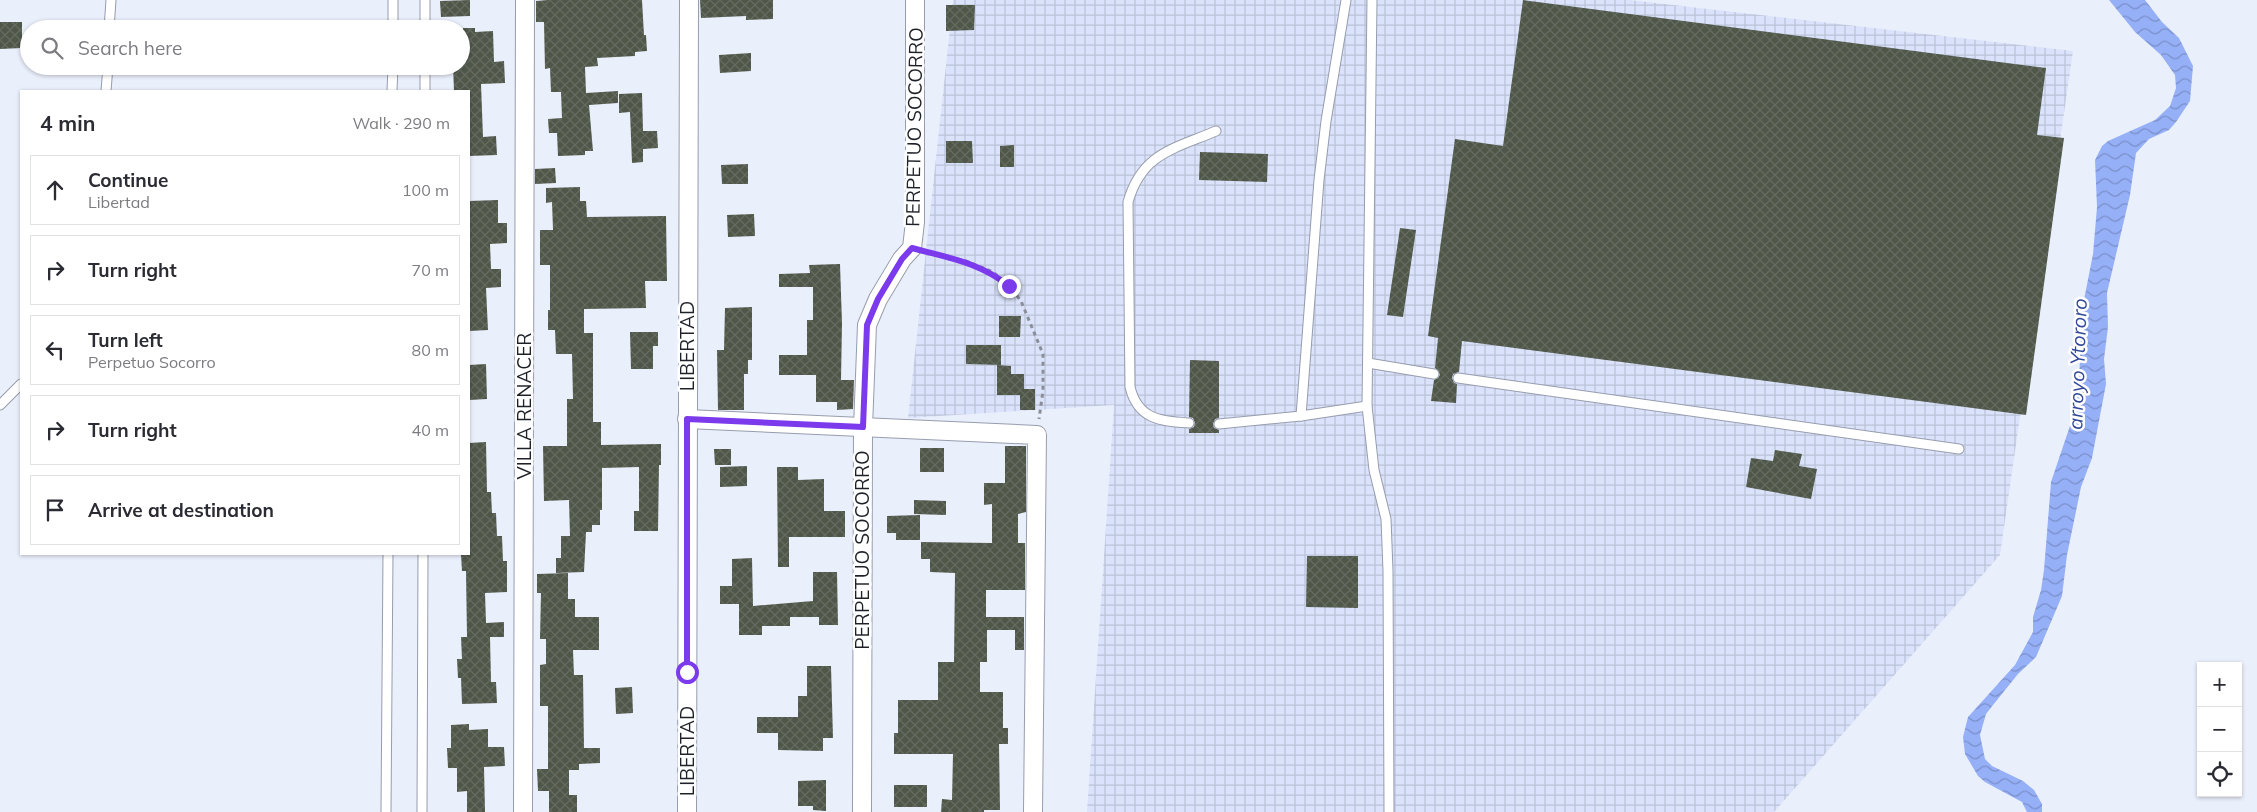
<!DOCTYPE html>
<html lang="en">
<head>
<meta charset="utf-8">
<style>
	body { margin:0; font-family:Mulish,sans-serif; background:#f7f7f7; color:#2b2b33 }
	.controls { position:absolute; right:15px; bottom:15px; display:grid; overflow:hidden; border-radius:0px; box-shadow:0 1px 4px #0004 }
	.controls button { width:45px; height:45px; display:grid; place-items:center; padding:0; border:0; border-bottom:1px solid #e1e1e2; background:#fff; color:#2b2b33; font:25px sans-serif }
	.stop { position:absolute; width:15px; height:15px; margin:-11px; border:4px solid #7c3aed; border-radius:50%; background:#fff }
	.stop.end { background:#7c3aed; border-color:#fff; box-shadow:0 1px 5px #0008 }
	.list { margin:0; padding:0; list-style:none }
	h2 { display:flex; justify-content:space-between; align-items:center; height:65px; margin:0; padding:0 20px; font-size:21px }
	h2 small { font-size:16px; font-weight:400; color:#7c7c81 }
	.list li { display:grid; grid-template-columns:32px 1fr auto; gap:15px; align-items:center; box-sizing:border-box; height:70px; margin:0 10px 10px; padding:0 10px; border:1px solid #e1e1e2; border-radius:0px }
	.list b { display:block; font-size:19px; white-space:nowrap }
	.list p { margin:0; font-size:16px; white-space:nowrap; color:#7c7c81 }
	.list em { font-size:16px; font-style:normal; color:#7c7c81 }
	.icon { flex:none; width:28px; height:28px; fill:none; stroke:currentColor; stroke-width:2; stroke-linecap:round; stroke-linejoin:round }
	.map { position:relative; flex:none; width:2257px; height:812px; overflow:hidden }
	.search { position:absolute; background:#fff; box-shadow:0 1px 4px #0004; left:20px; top:20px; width:450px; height:55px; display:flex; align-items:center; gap:12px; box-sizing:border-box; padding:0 18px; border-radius:28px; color:#7c7c81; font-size:19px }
	.panel { position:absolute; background:#fff; box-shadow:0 1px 4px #0004; left:20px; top:90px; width:450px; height:465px; border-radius:0px }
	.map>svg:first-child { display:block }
</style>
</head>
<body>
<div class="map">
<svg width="2257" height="812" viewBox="0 0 2257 812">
	<defs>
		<pattern id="industrial-grid" width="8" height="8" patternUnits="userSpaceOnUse" patternTransform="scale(1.25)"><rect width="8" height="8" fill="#dae3fb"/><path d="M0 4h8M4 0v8" fill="none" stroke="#bbc2d7"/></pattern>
		<pattern id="water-waves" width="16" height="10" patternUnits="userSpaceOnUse" patternTransform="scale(1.25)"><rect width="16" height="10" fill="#96b0f8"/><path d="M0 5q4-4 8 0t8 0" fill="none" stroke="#7a8fc9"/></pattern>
		<pattern id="building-cross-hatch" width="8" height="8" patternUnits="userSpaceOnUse" patternTransform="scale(1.25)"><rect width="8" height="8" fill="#4f5749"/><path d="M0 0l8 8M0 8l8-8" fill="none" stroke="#656b60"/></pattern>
	</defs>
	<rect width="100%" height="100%" fill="#eaeffc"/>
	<!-- industrial -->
	<path fill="url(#industrial-grid)" d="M953,0H1630L2073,51L2000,555L1774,812H1087L1114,405L908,418Z"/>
	<!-- water -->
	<path fill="url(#water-waves)" d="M2109,0H2145L2162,22L2179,38L2193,66L2190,101L2176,122L2169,130L2149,139L2136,153L2130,195L2107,293L2108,327L2104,359L2106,384L2092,458L2081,487L2067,555L2062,596L2036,657L2018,674L1993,705L1986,714L1980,735L1985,759L1992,766L2023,781L2034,790L2042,804V812H2027L2022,802L1985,782L1978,776L1965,754L1963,737L1968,717L2015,665L2033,632V617L2041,590L2044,570L2051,482L2074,414L2079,381L2082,310L2093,254L2097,207L2095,160L2102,146L2108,141L2155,120L2170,106L2176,88L2175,75L2161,55L2135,32Z"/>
	<!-- building -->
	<g fill="url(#building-cross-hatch)">
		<path d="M470,0V16L441,17L440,1Z"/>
		<path d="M548,0H642L644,35H646L647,51L635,52V56L597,58L598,66L585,67L586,93L618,91V103L589,105L593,151H585V155L558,156L557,133H549L548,119L562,118L561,92H551L550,68L545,69L544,22H536V1Z"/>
		<path d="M700,0H773V19L746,20V16L701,18Z"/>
		<path d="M1523,0L2046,68L2037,135L2064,138L2026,415L1462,341L1459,372L1453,374L1452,378L1454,383L1457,384L1456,403L1431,401L1434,380L1438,378L1440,375L1438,370L1435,368L1438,338L1428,336L1455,139L1503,146Z"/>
		<path d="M946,5H975L974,30L946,31Z"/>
		<path d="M0,22H22V48L0,49Z"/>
		<path d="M463,28H475V32L493,31L494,62L504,61L505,83L481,84L483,137L496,136L497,155L469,156V91H454L453,66H461V52L463,51Z"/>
		<path d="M751,53V71L720,73L719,55Z"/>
		<path d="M642,93L643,131H657L658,148L643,149V162L632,163L630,112L619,113V94Z"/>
		<path d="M946,141H972L973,163H946Z"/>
		<path d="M1014,145V167H1000V146Z"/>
		<path d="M1200,152L1268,154L1267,182L1199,180Z"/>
		<path d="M748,164V184H722L721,165Z"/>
		<path d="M555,168L556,183L535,184V169Z"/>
		<path d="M580,187V201H586L587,217L666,216L667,281H645L646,308L584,309V333H593V422H601V445L661,444V465H659L658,531H634V511H639V467L602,468V510H600V525H592V532H586L584,572L556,573V558H561V536H570L569,500L544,501L543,446H567V399H573L572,354H556L555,330H548V310H550V265H540V230H553L552,202L546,203V188Z"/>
		<path d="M498,200V223H507V243L490,244L491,269H501V287L486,288L488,330L469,331V201Z"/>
		<path d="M754,214L755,236L728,237L727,215Z"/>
		<path d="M1400,228L1416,230L1403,317L1387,315Z"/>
		<path d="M840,264L842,323L841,380H854L853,409L837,410V402H816V375H779V355H807V320H813V287H779V274L810,273L809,265Z"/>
		<path d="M752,307V360H748V374H744V410H718L717,350H724L725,308Z"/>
		<path d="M999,316H1021L1020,337H999Z"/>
		<path d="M630,332H658V346H653V369H631Z"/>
		<path d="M966,345H1001V365L966,364Z"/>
		<path d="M1190,360L1219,361V418L1215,419L1213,424L1214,428L1219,430V433H1189V429L1194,427L1195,423L1193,418L1189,417Z"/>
		<path d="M486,364L487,399L469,400V365Z"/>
		<path d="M997,365L1011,366V374H1024V389H1035V410H1020V395H997Z"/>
		<path d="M486,442L487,492H491L492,513H496L497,536H502L503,561H507V592L485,593L486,623L504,622V637H490L491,682H496L497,703L462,704L461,678H458L457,659H462L461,637H467L466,571H462L461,555L469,554V443Z"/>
		<path d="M1005,446H1026V512L1018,514V543H1025V590H986V617H1024V650H1015V630H987V662H980V692H1003V728H1008V744H999L1000,810H984V812H941L942,799L952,800L953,754H894V733H898V700H938V662H954L955,573L930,572V559H921V542L992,543V504L984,505V483H1005Z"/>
		<rect x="920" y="448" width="24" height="24"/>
		<path d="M714,449H731V465H715Z"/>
		<path d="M1775,450L1802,454L1799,466L1817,469L1811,499L1746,487L1751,458L1773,461Z"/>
		<path d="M747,466V486L720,487V467Z"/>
		<path d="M777,467H798V480L824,479V511H845V537H789V567H778Z"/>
		<path d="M914,500L946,501V515L914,514Z"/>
		<path d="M920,515V540H896V533H887V516Z"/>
		<path d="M1307,556H1358V608L1306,607Z"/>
		<path d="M752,558L753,606L813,601V572H837L838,625H819V617H790V626H762V635H739V604H720V586H732V559Z"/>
		<path d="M568,573V599H575V617H599V650H573L574,675H583L584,748H600V763L579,764V770H569V795H577V812H549V791H538L537,769H548V706H540V665L546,664V639H540L541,593H537V574Z"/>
		<path d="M807,666H831L833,738H823V751L778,750V733H757V717H798V696H807Z"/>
		<path d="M632,687L633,713L616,714L615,688Z"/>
		<path d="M469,724V730L488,729V747H504L505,766L484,767L485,812H467V791L457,792V768H448L447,748H451V725Z"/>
		<path d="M826,780V811L813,810V806H798V781Z"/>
		<rect x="894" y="785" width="33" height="22"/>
	</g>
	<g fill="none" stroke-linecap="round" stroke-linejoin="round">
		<defs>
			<g id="lane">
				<path d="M1372,0L1367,406L1374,470L1386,519L1388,571L1389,812"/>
				<path d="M109,29L111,0"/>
				<path d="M393,29V0"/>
				<path d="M425,29V0"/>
				<path d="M106,91L108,66"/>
				<path d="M392,91L393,66"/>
				<path d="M425,91V66"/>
				<path d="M1368,363L1434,374"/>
				<path d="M1458,378L1959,449"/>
				<path d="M0,405L21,384"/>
				<path d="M1301,416L1319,180L1326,121L1346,0"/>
				<path d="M1189,423C1161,421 1138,420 1130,387L1128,202C1142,153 1174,149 1216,131"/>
				<path d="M1219,424L1301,416L1367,406"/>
				<path d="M386,812L388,554"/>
				<path d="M422,812L423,554"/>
			</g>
			<g id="street">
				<path d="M687,419L1037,435L1033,812"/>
				<path d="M523,812L525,0"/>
				<path d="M687,812L689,0"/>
				<path d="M862,812L863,427L867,325L878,299L902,259L912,248L915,222V0"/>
			</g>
		</defs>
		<!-- lane casing -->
		<use href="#lane" stroke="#979dad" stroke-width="11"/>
		<!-- street casing -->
		<use href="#street" stroke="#979dad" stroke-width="20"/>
		<!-- path -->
		<path stroke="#8a8e98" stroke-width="3" stroke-dasharray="4 4" stroke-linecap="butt" d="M926,252L966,261L993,272L1009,285L1021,301L1043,354V391L1039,419"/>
		<!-- lane -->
		<use href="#lane" stroke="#fff" stroke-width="9"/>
		<!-- street -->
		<use href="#street" stroke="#fff" stroke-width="18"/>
	</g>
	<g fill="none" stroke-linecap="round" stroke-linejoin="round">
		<!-- route -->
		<path stroke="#7c3aed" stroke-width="6" d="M687,672V419L863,427L867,325L878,299L902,259L912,248C948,258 979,262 1009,286"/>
	</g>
	<g text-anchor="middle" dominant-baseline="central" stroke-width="5" stroke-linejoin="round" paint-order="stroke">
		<!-- street labels -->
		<g font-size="19" fill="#1e2127" stroke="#fff">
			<text transform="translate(914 127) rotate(-89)">PERPETUO SOCORRO</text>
			<text transform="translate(687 346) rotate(-90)">LIBERTAD</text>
			<text transform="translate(524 406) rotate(-90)">VILLA RENACER</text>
			<text transform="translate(862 550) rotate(-90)">PERPETUO SOCORRO</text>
			<text transform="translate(687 751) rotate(-90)">LIBERTAD</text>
		</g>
		<!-- water labels -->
		<g font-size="20" font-style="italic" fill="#32499b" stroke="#fff">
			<text transform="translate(2077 364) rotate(-88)">arroyo Ytororo</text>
		</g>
	</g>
</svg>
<div class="controls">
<button>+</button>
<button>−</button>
<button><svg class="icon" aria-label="locate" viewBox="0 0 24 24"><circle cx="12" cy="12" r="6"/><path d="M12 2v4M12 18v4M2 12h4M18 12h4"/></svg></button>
</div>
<div class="stop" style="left:687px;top:672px"></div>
<div class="stop end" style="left:1009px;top:286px"></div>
<div class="search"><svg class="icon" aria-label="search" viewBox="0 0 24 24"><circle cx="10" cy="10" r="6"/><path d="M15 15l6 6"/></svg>Search here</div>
<section class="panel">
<h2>4 min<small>Walk · 290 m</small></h2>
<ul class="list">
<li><svg class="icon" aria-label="ahead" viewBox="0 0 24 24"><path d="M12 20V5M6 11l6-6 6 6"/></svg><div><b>Continue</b><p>Libertad</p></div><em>100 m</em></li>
<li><svg class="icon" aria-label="right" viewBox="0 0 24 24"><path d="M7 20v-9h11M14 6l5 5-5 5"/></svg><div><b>Turn right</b></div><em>70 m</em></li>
<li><svg class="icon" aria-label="left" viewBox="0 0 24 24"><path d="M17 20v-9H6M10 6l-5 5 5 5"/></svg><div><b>Turn left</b><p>Perpetuo Socorro</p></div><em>80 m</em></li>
<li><svg class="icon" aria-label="right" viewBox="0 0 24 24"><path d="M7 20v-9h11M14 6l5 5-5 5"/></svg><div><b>Turn right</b></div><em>40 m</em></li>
<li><svg class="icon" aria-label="arrive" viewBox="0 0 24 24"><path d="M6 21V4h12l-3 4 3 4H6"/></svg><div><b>Arrive at destination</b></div></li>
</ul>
</section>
</div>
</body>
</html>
